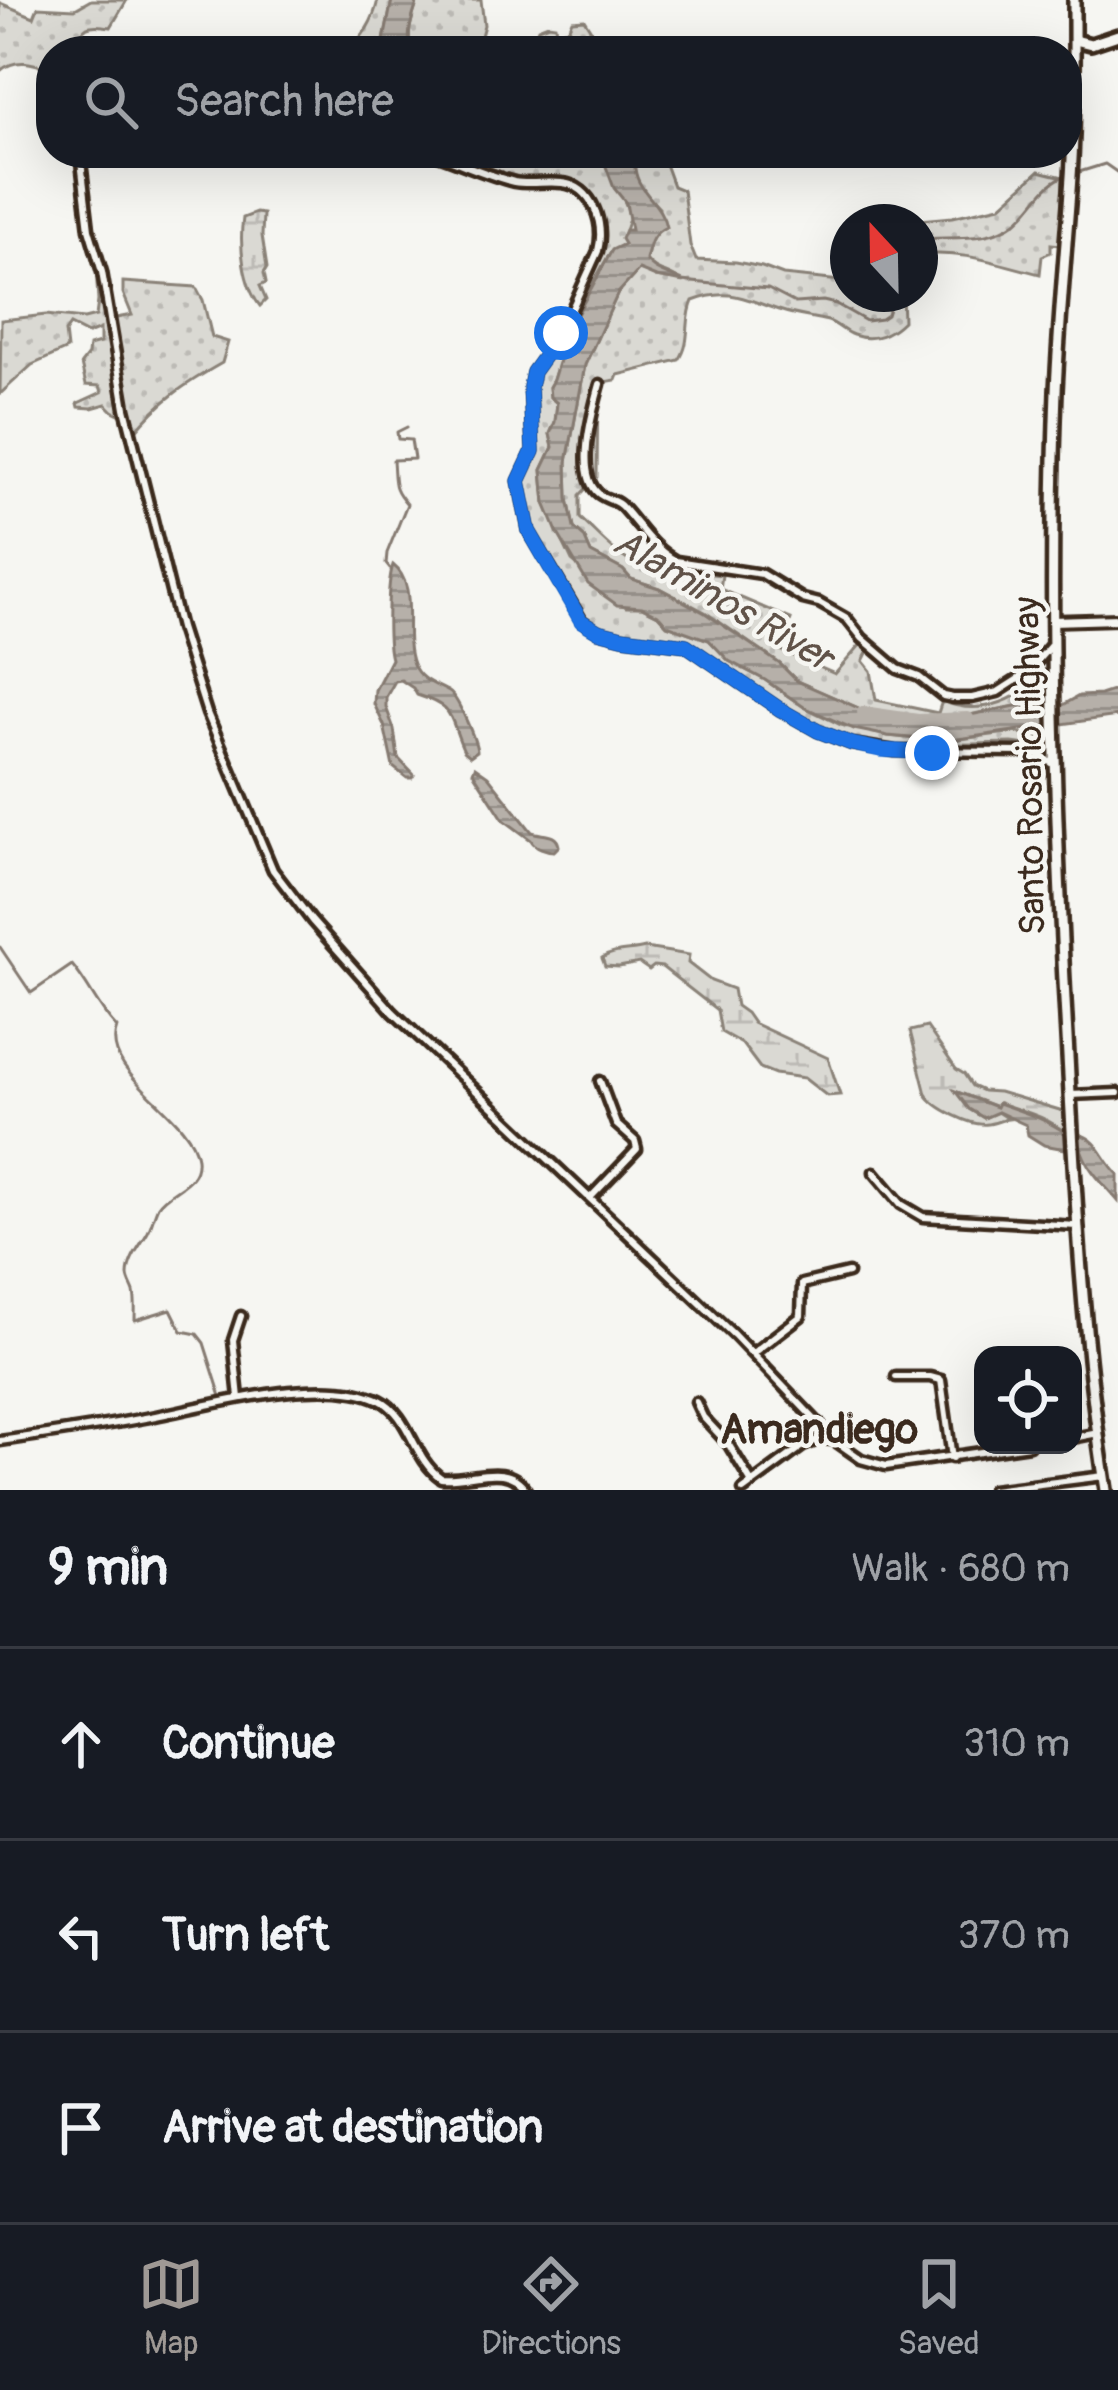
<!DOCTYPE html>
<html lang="en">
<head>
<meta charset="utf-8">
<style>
	body { margin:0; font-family:Pangolin,sans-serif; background:#20242c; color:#f1f3f6 }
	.controls { position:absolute; right:36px; bottom:36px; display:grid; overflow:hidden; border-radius:24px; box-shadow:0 12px 48px #0002 }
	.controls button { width:108px; height:108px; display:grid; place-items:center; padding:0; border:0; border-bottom:3px solid #363941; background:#171b24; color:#f1f3f6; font:60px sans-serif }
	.compass { position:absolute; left:830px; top:204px; width:108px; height:108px; border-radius:50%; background:#171b24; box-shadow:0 12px 48px #0002; rotate:338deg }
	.stop { position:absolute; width:36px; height:36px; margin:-27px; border:9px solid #1a73e8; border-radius:50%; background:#fff }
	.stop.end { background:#1a73e8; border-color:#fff; box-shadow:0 3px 12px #0008 }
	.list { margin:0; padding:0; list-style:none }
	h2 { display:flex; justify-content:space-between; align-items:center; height:156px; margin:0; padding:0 48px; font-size:51px }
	h2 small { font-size:39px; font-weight:400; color:#9ea1a6 }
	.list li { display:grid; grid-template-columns:78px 1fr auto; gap:36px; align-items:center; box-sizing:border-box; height:192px; padding:0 48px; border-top:3px solid #363941 }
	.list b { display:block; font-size:45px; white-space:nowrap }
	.list em { font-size:39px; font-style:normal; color:#9ea1a6 }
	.icon { flex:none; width:66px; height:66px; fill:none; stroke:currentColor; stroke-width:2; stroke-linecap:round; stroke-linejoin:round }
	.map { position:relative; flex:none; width:1118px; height:1490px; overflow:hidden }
	.search { position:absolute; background:#171b24; box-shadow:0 12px 48px #0002; left:36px; right:36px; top:36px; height:132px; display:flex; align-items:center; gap:30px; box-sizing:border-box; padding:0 42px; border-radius:48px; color:#9ea1a6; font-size:45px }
	.sheet { height:732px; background:#171b24 }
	nav { display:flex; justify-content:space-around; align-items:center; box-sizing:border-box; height:168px; border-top:3px solid #363941; background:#171b24; font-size:33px; color:#9ea1a6 }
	nav a { display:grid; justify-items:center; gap:6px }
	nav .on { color:#9f9995 }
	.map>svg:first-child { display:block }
</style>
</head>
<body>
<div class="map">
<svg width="1118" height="1490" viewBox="0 0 1118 1490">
	<defs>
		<pattern id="green-dots" width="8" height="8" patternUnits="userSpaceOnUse" patternTransform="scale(3)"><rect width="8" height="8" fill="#dad9d3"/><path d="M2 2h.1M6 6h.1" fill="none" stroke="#bcbab5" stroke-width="1.8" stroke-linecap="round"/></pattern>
		<pattern id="wetland-marsh" width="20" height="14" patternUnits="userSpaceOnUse" patternTransform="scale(3)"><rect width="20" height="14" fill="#dad9d3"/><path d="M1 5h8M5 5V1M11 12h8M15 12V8" fill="none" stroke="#bcbab5"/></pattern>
		<pattern id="water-rules" width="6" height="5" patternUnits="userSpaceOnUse" patternTransform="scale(3)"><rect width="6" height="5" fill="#b6b0a9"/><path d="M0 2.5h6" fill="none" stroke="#958f89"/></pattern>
	</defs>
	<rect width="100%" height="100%" fill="#f6f6f2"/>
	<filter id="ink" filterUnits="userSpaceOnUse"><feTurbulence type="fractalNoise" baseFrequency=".00833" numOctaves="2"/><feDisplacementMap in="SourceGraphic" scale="24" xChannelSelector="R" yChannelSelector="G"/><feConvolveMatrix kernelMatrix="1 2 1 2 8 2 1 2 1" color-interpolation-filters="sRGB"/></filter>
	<g filter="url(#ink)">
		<!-- green -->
		<g fill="url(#green-dots)" stroke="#8a8278" stroke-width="3">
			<path d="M91,0H127L111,27C83,22 84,27 72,51H51V69C33,63 16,57 0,71V3L34,17L38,7L75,9Z"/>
			<path d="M378,0H392L382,51H347C364,36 373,22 378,0Z"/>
			<path d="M418,0H481L484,25L481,36L494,44L492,51H412C405,35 413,16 418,0Z"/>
			<path d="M584,19L604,51H538L540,44L535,35L538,28L548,24L555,25L556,32L568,29L572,20Z"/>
			<path d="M446,153H601C607,171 630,204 629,219C628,222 623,236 622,239L624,244L607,258L585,298L581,312L568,331L553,380L549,387L550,397L557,403L555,422L550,434L553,447L542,470L545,503L572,561L626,607H642L658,615L667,625L709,640L729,661L765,680L804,707L841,725L888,736L925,740L960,739L1016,732L1029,736L1043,737V747L1012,743L889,746L857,740L818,726L784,708L687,643L622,635L598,629L583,620L532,535L522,483L536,452L532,384L559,342L602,246L603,232L598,210L581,190L507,174Z"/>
			<path d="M631,153H661L673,186L683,190L690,245L696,260L736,262L762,267L783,275L841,281L848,283V294H902L903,321C889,335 873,342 853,335C844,332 837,324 828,321C813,317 797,316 782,311C748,301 731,286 693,301C684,320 692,342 679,360L618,375L616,380L598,383L597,477L580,495V518C604,539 636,582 671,566L681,571L722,575L720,589L791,619L780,650L835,674L861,644L868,651L863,661L871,671L876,700L938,713L942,701C982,718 1023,699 1048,668L1049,705L1016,706L934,722L870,713L797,681L780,664L705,612L659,588L631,579L623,570L591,553L584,537L574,528L568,499L567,462L585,365L618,293L639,269L656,277L680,281C669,271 655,273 646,260L651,240L657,231L659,208C645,193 631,181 635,160Z"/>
			<path d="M1039,171L1063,177L1060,245L1051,244V252L1042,256L1040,274C999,264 963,250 920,255V222H898L952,217L1000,206Z"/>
			<path d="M96,267L99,269L105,326L123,416L113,411L106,404L92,408L79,407L78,403L102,392L100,386L86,385L81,364L88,355L89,346L100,343V329L88,334L70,325L65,332L67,349L32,365L0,394L1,320L46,315L84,319L96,316L98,301Z"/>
			<path d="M123,282L196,287L203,300L212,337L228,342L222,363C185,384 161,400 134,433L111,319L132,315L123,293Z"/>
		</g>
		<!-- wetland -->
		<g fill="url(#wetland-marsh)" stroke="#8a8278" stroke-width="3">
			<path d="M256,213L263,214L262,236L267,268L264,273L266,283L260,286L266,300L260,306C243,285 239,244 243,218Z"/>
			<path d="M645,948L689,955L688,963L711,981L733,989L736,1006L746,1013L753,1023L828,1058L840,1095L827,1096L804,1078L775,1074L760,1068L742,1044L721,1032L717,1010L662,967L654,966L649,970L639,963L619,967L605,966L602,958C614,950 630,952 645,948Z"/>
			<path d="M927,1027L956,1069L964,1074L972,1086L983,1091L999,1092L1063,1111L1065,1133C1047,1116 1022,1111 999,1103L997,1107L957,1092L969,1109L984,1118L997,1112L1008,1119C1001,1120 995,1123 988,1124C972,1127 934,1108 926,1094L910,1031Z"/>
		</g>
		<!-- water -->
		<g fill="url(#water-rules)" stroke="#857a71" stroke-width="3">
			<path d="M392,0H418C413,16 405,35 412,51H382Z"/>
			<path d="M601,153H631L635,160C632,190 661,200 666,227C651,234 650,245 646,260C655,273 671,274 684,282L656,277L639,270L618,293L585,365L567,462L568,499L574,528L584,537L591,553L623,570L631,579L659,588L705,613L780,664L797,681L870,713L934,722L1016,706L1063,705L1079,696L1100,695L1118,689V716L944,741L888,736L854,729L804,707L765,680L729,661L709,640L667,625L658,615L642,607L617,605L588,584L557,532L545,503L542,470L553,447L550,434L555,422L557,403L550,397L549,387L553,380L568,331L612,250L624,244L621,239L625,230H631L626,203L614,188Z"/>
			<path d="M393,565C420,586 401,633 413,664C420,681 435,684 449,692C458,697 476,741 477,751L470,756L464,751C448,716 457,708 417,695L413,688L401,680L395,681L386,697V707L394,729L398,758L414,775L412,778H407L393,767L384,725L374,704L375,690L391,659C386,641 387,583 393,565Z"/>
			<path d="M475,767L488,776L532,832C542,836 557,832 559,846L554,851C547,851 534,847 531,840L504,820L473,772Z"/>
			<path d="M955,1091L996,1107L998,1103C1024,1112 1047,1119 1069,1135L1070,1150L1044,1145L1028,1135L1026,1125L998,1112L984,1118L969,1109Z"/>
			<path d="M1078,1134C1099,1138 1103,1160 1118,1174V1201C1099,1179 1081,1164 1078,1134Z"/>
		</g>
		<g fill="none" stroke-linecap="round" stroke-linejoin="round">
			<!-- stream -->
			<g stroke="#857a71" stroke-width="3">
				<path d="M1076,173L1105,164L1118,173"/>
				<path d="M920,239C952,236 989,243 1016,222C1035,207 1043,183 1067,175"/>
				<path d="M681,281L768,289L795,303L823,301L836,304L866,321L881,319L887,315L890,305L888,294"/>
				<path d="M390,569L386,564L387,553L407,504C392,487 395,484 393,460L414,459L411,440L398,439L397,432L407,427"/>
				<path d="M0,947L31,993L72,965C89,985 99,1010 117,1028C99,1074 191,1113 197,1158C200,1185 170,1188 158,1206C154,1214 152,1224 148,1232C141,1245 128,1259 128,1275C128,1281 132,1286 134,1292C136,1302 135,1311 135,1320L171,1309L182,1331L197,1334L204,1343L224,1406"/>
			</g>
			<!-- river -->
			<path stroke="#b6b0a9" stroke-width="12" d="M863,712L918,720L968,718"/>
			<defs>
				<g id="street">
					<path d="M80,153L89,229L102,272L125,408L180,628L207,713L273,870L312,921L393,1012L734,1335L822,1427L830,1439"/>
					<path d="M432,153C459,162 486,175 514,182C530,185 546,181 562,183C593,186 605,224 598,251L561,333L533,372L530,387L533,451L519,481L529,531L582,621L598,631L622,637L686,645L781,710L818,731L852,744L895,751L1025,752L1039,755L1055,765"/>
					<path d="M600,384C593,410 574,474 599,494C608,501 616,499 623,508C641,528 652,548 676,561L762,574L803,599L819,603L847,619L862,638L898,669L919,677L943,696L953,698H972L998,692L1026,674L1052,644"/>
					<path d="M1070,1095L1118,1093"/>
					<path d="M874,1172L901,1204L923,1217L1077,1226"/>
					<path d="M591,1197L637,1149L635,1141L616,1124L600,1081"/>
					<path d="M753,1353L801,1316L802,1284L848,1273"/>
					<path d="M896,1377H930L941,1380L952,1458"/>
					<path d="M239,1398L233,1340L241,1316"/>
					<path d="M696,1402L703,1417L729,1445L752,1483"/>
					<path d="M1073,1438L1098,1433"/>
					<path d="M0,1441C49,1434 97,1427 145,1418C205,1407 324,1372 380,1400C410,1415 413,1459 441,1478C471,1481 507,1460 526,1490"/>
					<path d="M743,1490L803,1446L820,1439L834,1440L861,1459L886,1466L1029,1445"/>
					<path d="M992,1490L1104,1476"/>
				</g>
				<path id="secondary" d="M1052,621L1118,619"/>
				<g id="primary">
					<path d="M1074,0C1074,64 1075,127 1070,191C1065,258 1059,324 1056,391C1048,606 1055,822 1067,1037C1075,1189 1082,1339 1106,1490"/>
					<path d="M1075,40L1091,44L1118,35"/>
				</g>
			</defs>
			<!-- street casing -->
			<use href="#street" stroke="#3b2a1e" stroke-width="15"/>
			<!-- secondary casing -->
			<use href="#secondary" stroke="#3b2a1e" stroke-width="16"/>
			<!-- primary casing -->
			<use href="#primary" stroke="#3b2a1e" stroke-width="18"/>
			<!-- street -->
			<use href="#street" stroke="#f6f6f2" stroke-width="6"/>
			<!-- secondary -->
			<use href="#secondary" stroke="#f6f6f2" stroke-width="8"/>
			<!-- primary -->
			<use href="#primary" stroke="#f6f6f2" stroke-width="9"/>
		</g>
	</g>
	<g fill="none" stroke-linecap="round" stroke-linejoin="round" filter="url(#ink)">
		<!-- route -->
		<path stroke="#1a73e8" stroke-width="15" d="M561,333L533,372L530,387L533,451L519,481L529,531L581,621L598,631L622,637L686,645L781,710L818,731L852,744L880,750L932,753"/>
	</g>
	<g text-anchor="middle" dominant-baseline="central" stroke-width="9" stroke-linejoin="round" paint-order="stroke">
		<!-- street labels -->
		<g font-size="36" fill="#3b2a1e" stroke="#f6f6f2">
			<text transform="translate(1030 766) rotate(-91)">Santo Rosario Highway</text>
		</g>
		<!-- water labels -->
		<g font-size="39" font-style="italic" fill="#605248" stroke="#f6f6f2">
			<text transform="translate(723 600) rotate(30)">Alaminos River</text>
		</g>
		<!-- quarter labels -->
		<g font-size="42" font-weight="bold" fill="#3b2a1e" stroke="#f6f6f2">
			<text x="819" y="1430">Amandiego</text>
		</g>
	</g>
</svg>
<div class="controls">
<button><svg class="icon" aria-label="locate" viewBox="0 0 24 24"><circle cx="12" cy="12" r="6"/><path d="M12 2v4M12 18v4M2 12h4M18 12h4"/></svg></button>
</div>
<svg class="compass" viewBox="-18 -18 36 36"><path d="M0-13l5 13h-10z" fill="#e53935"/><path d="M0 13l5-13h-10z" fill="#9ea1a6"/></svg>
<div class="stop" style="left:561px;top:333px"></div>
<div class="stop end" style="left:932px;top:753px"></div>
<div class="search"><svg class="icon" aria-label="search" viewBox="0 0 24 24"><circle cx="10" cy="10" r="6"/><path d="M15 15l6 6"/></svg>Search here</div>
</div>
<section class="sheet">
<h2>9 min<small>Walk · 680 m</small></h2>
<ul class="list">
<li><svg class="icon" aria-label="ahead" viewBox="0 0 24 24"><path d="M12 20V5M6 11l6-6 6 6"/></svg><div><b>Continue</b></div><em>310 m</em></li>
<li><svg class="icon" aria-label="left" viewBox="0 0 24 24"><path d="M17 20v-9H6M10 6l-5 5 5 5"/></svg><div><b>Turn left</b></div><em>370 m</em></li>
<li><svg class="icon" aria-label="arrive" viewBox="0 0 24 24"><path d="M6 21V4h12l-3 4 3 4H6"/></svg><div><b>Arrive at destination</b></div></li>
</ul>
</section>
<nav>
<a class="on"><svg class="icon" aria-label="map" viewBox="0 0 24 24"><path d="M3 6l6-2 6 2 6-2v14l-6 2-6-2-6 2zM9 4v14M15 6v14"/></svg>Map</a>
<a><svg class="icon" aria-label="directions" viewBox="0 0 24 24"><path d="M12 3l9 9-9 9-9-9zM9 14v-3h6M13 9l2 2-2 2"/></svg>Directions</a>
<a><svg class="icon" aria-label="saved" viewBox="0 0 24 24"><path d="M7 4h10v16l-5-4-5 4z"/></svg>Saved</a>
</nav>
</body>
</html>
